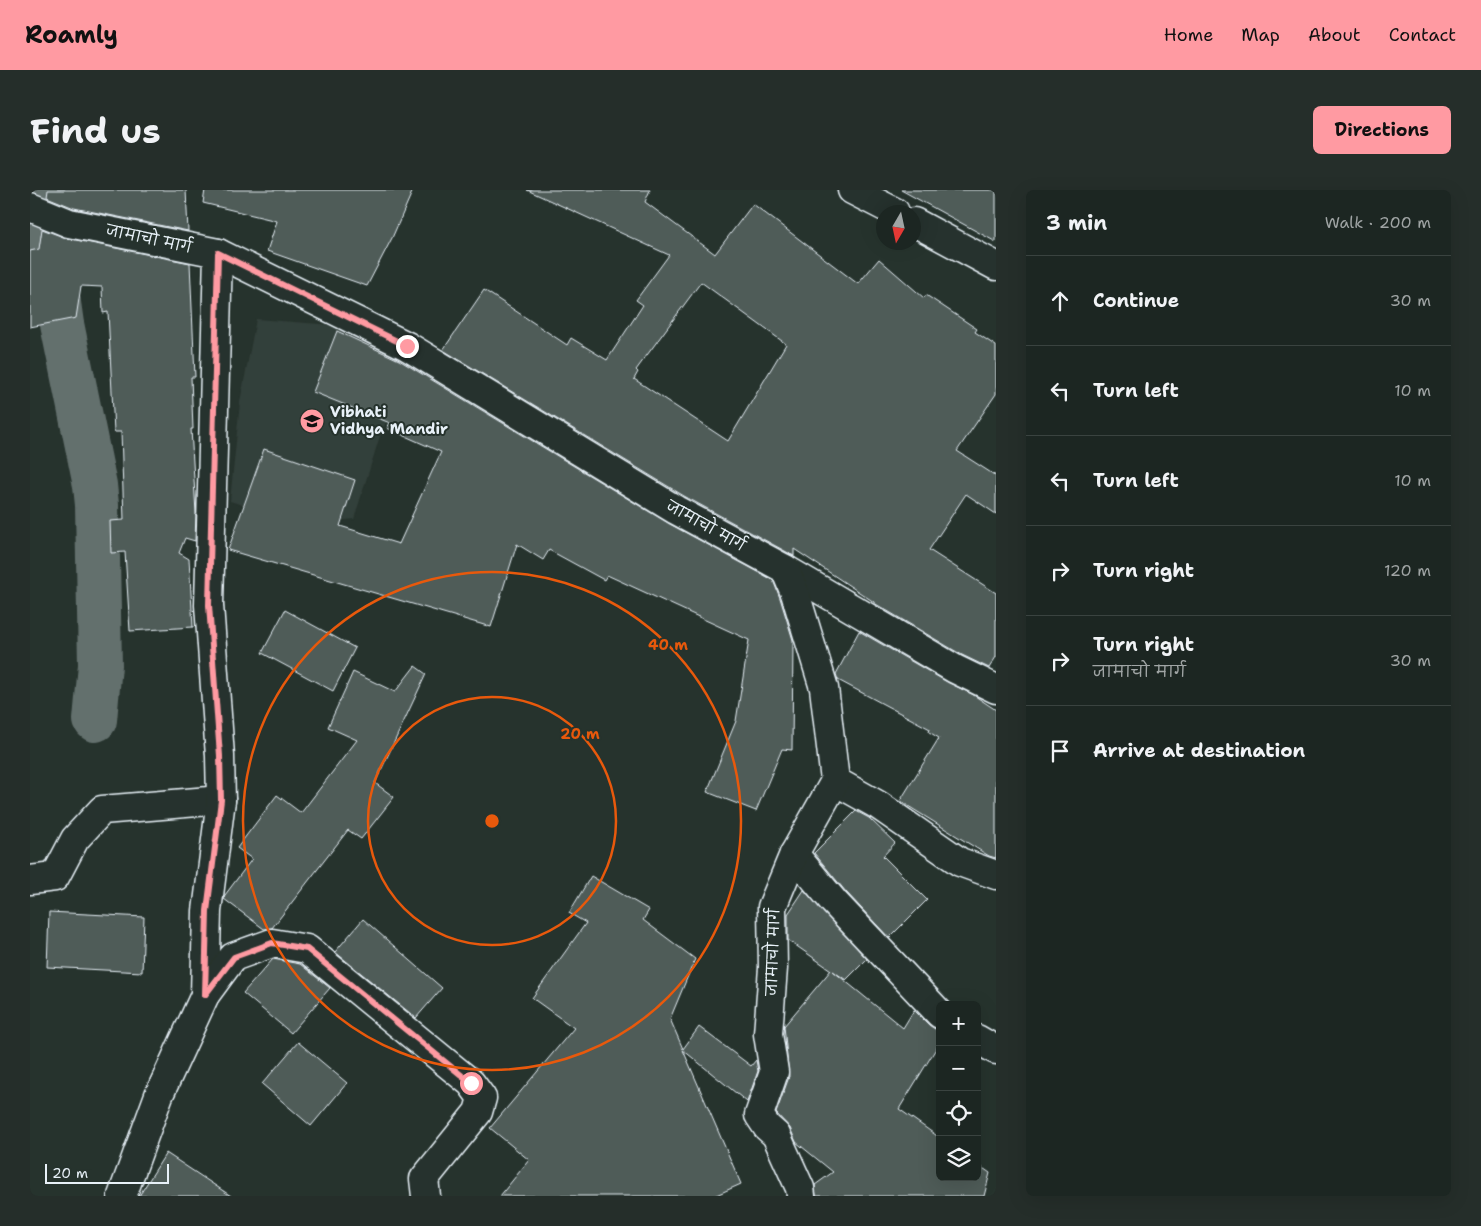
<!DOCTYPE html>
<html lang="en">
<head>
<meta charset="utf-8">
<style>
	body { margin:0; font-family:"Shantell Sans","Playpen Sans Deva",sans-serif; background:#252e2a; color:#f1f3f6 }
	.controls { position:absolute; right:15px; bottom:15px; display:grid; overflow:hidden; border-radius:8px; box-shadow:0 5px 20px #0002 }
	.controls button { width:45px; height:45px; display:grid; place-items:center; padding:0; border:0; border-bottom:1px solid #3a4340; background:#1c2622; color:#f1f3f6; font:25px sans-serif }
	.compass { position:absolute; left:846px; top:15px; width:45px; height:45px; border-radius:50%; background:#1c2622; box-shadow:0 5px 20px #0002; rotate:189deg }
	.scale { position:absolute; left:15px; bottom:12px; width:124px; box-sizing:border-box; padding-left:5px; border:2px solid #e8f1f8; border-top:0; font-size:14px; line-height:18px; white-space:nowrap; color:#e8f1f8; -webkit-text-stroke:4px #26332d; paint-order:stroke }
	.stop { position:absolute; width:15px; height:15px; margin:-11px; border:4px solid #ff9aa2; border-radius:50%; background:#fff }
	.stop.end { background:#ff9aa2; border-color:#fff; box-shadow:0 1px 5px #0008 }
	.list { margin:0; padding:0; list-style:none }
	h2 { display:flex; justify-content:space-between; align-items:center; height:65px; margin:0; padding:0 20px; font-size:21px }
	h2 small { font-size:16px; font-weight:400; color:#a0a5a5 }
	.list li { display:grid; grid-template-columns:32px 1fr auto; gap:15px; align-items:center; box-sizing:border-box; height:90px; padding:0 20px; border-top:1px solid #3a4340 }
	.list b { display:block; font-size:19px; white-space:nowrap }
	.list p { margin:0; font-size:16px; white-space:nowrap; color:#a0a5a5 }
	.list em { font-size:16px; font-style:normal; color:#a0a5a5 }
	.icon { flex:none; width:28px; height:28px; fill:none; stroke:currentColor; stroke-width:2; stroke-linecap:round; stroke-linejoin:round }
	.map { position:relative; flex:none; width:966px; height:1006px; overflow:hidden; border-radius:8px }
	header { display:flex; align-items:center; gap:30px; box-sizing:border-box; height:70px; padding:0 25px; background:#ff9aa2; color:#111 }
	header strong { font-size:24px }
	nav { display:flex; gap:28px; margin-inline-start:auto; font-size:18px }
	.intro { display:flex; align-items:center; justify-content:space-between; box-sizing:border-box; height:120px; padding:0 30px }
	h1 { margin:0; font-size:35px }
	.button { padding:12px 22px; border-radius:8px; background:#ff9aa2; color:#111; font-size:18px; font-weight:700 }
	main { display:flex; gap:30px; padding:0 30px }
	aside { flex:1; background:#1c2622; border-radius:8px; box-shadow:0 5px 20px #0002 }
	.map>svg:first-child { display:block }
</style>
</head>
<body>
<header>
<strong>Roamly</strong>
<nav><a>Home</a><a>Map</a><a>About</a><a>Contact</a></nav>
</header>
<div class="intro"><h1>Find us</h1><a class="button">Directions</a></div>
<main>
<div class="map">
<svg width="966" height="1006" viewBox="0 0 966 1006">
	<rect width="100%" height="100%" fill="#26332d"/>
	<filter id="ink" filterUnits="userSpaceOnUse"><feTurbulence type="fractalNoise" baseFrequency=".02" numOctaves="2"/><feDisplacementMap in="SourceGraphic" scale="10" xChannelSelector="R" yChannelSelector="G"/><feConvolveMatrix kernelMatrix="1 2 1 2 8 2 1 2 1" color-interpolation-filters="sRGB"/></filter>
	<g filter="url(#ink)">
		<!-- built -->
		<path fill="#333f3a" d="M226,129L315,136L383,167L349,249L324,329L290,333L225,319L200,311L210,212Z"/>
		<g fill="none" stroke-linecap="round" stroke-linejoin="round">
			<!-- canal -->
			<path stroke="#636f6d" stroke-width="44" d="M13,0L32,134L65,295L67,315L70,475L65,530"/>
		</g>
		<!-- building -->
		<g fill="#505c59" stroke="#e8f1f8" fill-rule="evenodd">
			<path d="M18,0H156L158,41L44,18L17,7Z"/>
			<path d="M175,0H383L362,48L337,96L237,61L247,31L173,13Z"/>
			<path d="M497,0H620L615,12L685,64L723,14L828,94L849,69L894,108L896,105L947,139L945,142L966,156V204L927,261L966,286V324L936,304L899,360L966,403V467L959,478L932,465L844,413V412L764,359V366L654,306L413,160L454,100L537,155L541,148L577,170L613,115L606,110L639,65ZM671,92L756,154L698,251L604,189L608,182L606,180Z"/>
			<path d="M871,0H966V52Z"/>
			<path d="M12,39L36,48L160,73L165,187H161L163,239H161L166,323L165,351L155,348L149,363L159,369L163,437L100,441L95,362L81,363L80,331L94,330L91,242H84L78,122L73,123L72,97L51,96L46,128L0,137V61L9,59Z"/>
			<path d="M307,141L369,170L638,333L743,390L750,408L763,450L762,560L752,559L726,621L677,602L706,531L719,450L577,385L574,390L519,360L513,370L487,354L461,437L198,360L234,259L325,290L310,336L369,354L411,262L357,238L360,233L283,202Z"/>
			<path d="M255,420L325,458L303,501L232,463Z"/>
			<path d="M829,441L917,492L942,504L966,520V668L959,666L870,611L909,548L899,542L900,539L808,490L806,484Z"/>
			<path d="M385,476L396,484L345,593L364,607L331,649L318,640L242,738L234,739L194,709L195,705L222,669L207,658L247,605L271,623L327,550L298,537L323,482L365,502Z"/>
			<path d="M826,621L839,628L865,653L853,666L897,710L859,748L816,702L784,663Z"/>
			<path d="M561,686L619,720L613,730L665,769L640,829L653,859L669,837L721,876L726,870L728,881L717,912L653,860L711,994L684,1006H470L499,970L460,938L544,838L502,808L556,733L539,723Z"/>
			<path d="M774,700L837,769L816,790L803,781L873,838L884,820L899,835L905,839H910V852L869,919L910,948V987H947V974L960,983L954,1006H786L785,995L803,982L766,952L760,938L746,923L759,887L754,836L801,780L758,750V724Z"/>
			<path d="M19,722L114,727L112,782L17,777Z"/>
			<path d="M333,729L412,798L386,828L305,762Z"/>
			<path d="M243,769L270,774L300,798L261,843L213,803Z"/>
			<path d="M268,852L317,893L281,936L232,894Z"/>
			<path d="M136,963L201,1006H109Z"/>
		</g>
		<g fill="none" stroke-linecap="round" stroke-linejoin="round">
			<defs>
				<g id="minor">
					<path d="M822,0L865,22"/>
					<path d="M884,32L966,76"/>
					<path d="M755,379L925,479L966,499"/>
					<path d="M805,591L848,615L930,672L966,685"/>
					<path d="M764,664L804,712L910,824"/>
					<path d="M0,690L25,687L45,649L72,620L191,610"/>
					<path d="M175,805L177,721L191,610L190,566L179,415L188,63"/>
					<path d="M947,849L966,860"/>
					<path d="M92,1006L129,905L175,805L203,767L242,753L277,759L441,893L452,908L448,922L394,989L396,1006"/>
				</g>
				<path id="tertiary" d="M0,17L39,33L188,63L377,156L646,320L755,379L765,403L794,498L805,591L764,664L742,717L743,778L738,844L744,882L729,925L737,937L746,945L770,998L771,1006"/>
			</defs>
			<!-- minor casing -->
			<use href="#minor" stroke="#e8f1f8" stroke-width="31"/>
			<!-- tertiary casing -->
			<use href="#tertiary" stroke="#e8f1f8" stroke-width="31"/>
			<!-- minor -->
			<use href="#minor" stroke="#26332d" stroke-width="28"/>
			<!-- tertiary -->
			<use href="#tertiary" stroke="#26332d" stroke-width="28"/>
		</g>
	</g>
	<g fill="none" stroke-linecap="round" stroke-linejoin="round" filter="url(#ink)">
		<!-- route -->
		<path stroke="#ff9aa2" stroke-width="6" d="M377,156L188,63L179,415L190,566L191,610L177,721L175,805L204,767L242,753L277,759L441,893"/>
	</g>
	<!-- distance rings -->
	<g fill="none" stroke="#e8590c" stroke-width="2.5">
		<circle cx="462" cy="631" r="124"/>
		<circle cx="462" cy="631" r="249"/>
	</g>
	<!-- icons -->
	<defs>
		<symbol id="school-disc" viewBox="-11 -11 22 22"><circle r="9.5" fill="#ff9aa2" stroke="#26332d"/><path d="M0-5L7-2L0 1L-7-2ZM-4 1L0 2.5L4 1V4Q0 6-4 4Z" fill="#111"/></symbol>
	</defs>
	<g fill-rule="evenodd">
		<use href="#school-disc" x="268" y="217" width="28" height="28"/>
	</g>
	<g text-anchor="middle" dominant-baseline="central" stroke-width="4" stroke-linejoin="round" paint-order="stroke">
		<!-- street labels -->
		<g font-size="15" fill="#e8f1f8" stroke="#26332d">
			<text transform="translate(119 49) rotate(12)">जामाचो मार्ग</text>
			<text transform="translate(676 336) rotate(29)">जामाचो मार्ग</text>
			<text transform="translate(743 762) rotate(-88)">जामाचो मार्ग</text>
		</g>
		<!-- poi labels -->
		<g font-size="15" font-weight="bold" fill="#e8f1f8" stroke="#26332d" text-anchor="start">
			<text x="300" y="222">Vibhati<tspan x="300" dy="17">Vidhya Mandir</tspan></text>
		</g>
	</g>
	<circle cx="462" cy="631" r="8" fill="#e8590c" stroke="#26332d" stroke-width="2.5"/>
	<g font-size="15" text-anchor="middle" font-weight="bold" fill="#e8590c" stroke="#26332d" stroke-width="4" stroke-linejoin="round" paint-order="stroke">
		<text x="638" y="460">40 m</text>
		<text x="550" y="549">20 m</text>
	</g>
</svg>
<div class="controls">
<button>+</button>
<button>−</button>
<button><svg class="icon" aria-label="locate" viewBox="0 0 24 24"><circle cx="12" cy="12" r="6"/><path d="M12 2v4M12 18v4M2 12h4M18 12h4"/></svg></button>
<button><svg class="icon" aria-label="layers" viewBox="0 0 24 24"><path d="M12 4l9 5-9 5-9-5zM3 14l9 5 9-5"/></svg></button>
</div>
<svg class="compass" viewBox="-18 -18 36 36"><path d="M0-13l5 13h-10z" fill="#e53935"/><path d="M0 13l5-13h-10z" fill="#a0a5a5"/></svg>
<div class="scale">20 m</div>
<div class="stop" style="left:441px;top:893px"></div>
<div class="stop end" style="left:377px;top:156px"></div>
</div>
<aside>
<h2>3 min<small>Walk · 200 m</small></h2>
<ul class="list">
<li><svg class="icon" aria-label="ahead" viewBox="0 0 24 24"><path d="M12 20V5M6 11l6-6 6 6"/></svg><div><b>Continue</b></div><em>30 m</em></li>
<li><svg class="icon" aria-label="left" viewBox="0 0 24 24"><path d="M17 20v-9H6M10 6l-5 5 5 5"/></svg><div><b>Turn left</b></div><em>10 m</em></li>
<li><svg class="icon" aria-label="left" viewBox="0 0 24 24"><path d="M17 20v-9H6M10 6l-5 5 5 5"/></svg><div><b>Turn left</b></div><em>10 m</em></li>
<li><svg class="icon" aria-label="right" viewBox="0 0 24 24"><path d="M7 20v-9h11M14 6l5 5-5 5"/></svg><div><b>Turn right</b></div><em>120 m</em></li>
<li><svg class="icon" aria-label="right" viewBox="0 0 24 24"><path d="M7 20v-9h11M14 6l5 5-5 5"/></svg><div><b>Turn right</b><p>जामाचो मार्ग</p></div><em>30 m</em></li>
<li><svg class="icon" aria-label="arrive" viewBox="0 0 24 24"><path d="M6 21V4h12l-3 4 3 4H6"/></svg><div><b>Arrive at destination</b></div></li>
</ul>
</aside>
</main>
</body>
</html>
